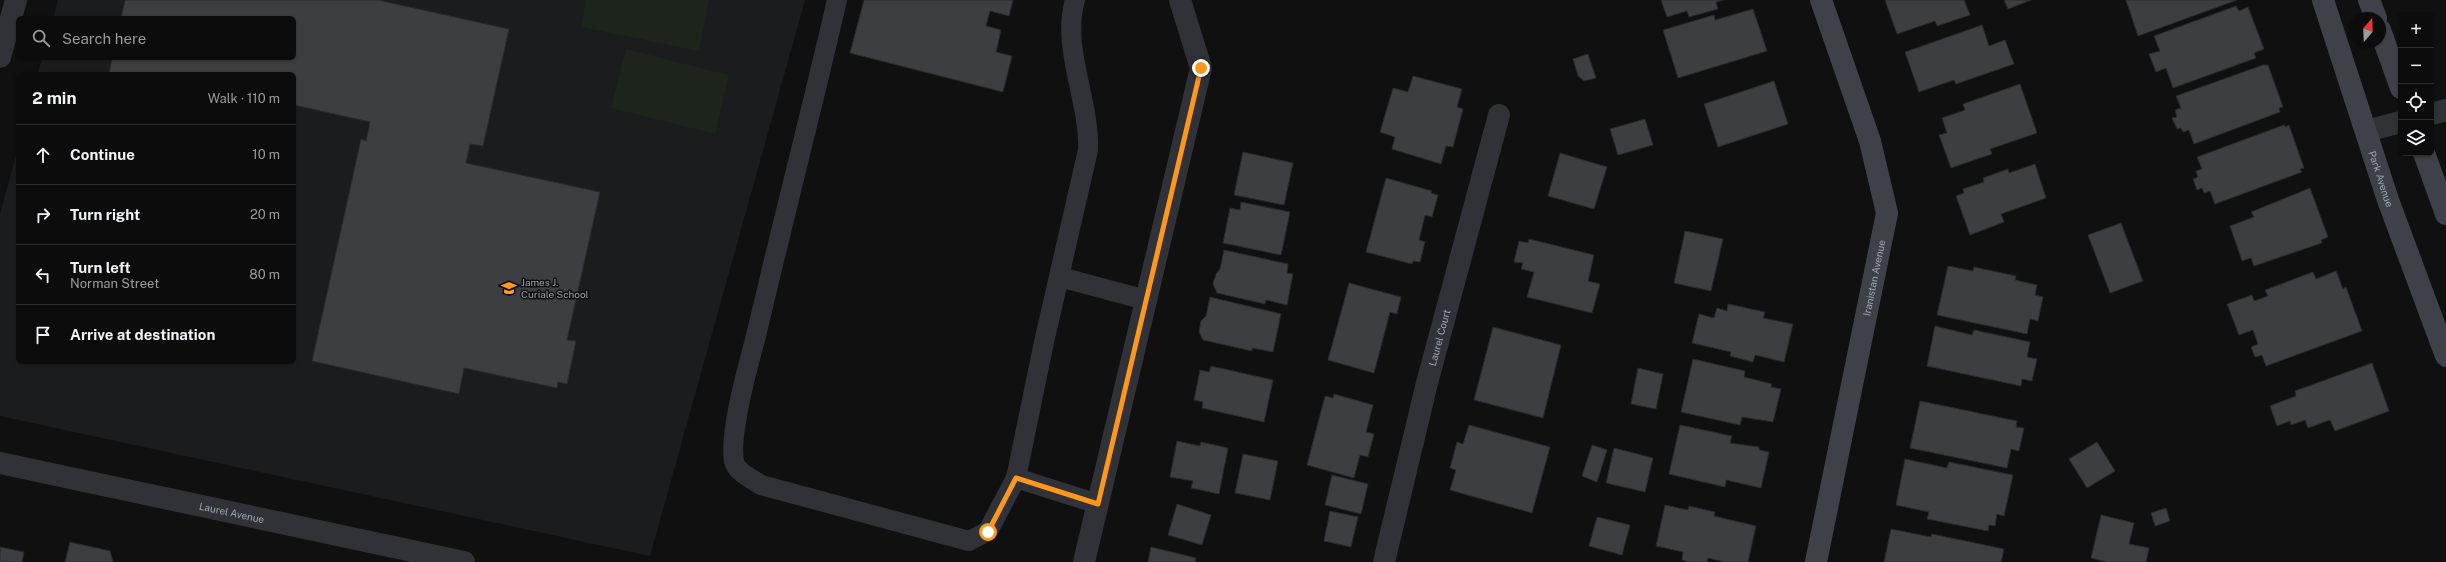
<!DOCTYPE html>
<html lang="en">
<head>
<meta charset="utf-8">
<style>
	body { margin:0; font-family:"Public Sans",sans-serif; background:#151516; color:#f1f3f6 }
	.controls { position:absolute; right:12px; top:12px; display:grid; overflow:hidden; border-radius:6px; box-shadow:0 1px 3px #0004 }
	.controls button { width:36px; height:36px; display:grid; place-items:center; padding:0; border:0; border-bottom:1px solid #2c2c2e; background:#0c0c0d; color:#f1f3f6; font:20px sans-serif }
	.compass { position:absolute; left:2350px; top:12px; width:36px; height:36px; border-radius:50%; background:#0c0c0d; box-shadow:0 1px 3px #0004; rotate:19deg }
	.stop { position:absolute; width:12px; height:12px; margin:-9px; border:3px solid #ff971a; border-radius:50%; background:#fff }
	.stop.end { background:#ff971a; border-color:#fff; box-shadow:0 1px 4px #0008 }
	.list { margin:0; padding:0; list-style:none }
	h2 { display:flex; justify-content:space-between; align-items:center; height:52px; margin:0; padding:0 16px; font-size:17px }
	h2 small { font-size:13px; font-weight:400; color:#9a9b9d }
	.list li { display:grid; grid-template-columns:26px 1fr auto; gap:12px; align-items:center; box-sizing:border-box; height:60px; padding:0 16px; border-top:1px solid #2c2c2e }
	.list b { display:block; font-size:15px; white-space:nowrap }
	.list p { margin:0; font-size:13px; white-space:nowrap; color:#9a9b9d }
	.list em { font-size:13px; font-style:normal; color:#9a9b9d }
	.icon { flex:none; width:22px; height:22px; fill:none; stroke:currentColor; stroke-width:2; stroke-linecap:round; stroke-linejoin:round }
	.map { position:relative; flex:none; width:2446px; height:562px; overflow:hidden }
	.search { position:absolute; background:#0c0c0d; box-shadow:0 1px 3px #0004; left:16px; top:16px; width:280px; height:44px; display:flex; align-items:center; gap:10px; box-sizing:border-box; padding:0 14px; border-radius:6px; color:#9a9b9d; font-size:15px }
	.panel { position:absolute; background:#0c0c0d; box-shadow:0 1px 3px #0004; left:16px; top:72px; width:280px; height:292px; border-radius:6px }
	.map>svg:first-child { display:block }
</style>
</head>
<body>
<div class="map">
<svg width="2446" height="562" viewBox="0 0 2446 562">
	<rect width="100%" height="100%" fill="#101011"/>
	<!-- built -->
	<path fill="#1b1c1e" d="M58,0H805L650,556L0,416V214L18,148V362H294V74H38L42,58H294V18H53Z"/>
	<!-- green -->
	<g fill="#1c241c">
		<path d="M586,0H709L699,51L581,27Z"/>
		<path d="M626,49L729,75L715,134L611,108Z"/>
	</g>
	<!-- building -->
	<g fill="#3c3e42" stroke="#292a2e">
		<path d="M125,0H378L509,29L483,146L470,144L466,163L600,192L567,340L576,341L567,384L558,382L557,388L464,368L459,394L312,361L361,139L366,141L370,122L294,105V74H109L112,58H294V18H121Z"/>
		<path d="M864,0H1013L1009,16L990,11L986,26L1001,30L996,52L1012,56L1003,92L850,53Z"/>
		<path d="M1661,0H1724L1716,2L1718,9L1689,17L1687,11L1667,17Z"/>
		<path d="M1885,0H1964L1970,15L1937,26L1935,21L1897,34Z"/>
		<path d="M2004,0H2031L2008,9Z"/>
		<path d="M2126,0H2237L2138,36Z"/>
		<path d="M2236,6L2239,11L2248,7L2264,49L2254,53L2256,58L2173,88L2166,68L2156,72L2149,54L2160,51L2154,36Z"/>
		<path d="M1753,9L1767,51L1678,78L1663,30L1714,15L1715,20Z"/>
		<path d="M1982,25L1989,46L2005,40L2014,64L1956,84L1954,80L1919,92L1905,52Z"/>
		<path d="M1588,54L1596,78L1584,81L1578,76L1573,59Z"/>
		<path d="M2263,65H2268L2283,107L2279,108L2280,112L2194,144L2189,130L2183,132L2181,128L2177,129L2172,118L2177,117L2175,110L2181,108L2176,96Z"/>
		<path d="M1413,76L1462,89L1457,107L1463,109L1453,147L1446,146L1441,164L1392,149L1395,137L1380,132L1393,88L1408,92Z"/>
		<path d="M1774,81L1788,124L1718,147L1704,104Z"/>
		<path d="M2020,84L2037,133L1990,149L1992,154L1951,168L1939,135L1947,133L1942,118L1965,110L1963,104Z"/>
		<path d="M1645,119L1653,145L1618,155L1610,129Z"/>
		<path d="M2284,125L2285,127L2289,125L2304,168L2300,169L2302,172L2215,204L2210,191L2204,193L2202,188L2197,190L2193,179L2198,177L2196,171L2202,169L2197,157Z"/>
		<path d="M1243,152L1293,163L1284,205L1234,195Z"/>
		<path d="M1560,153L1607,167L1594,209L1548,196Z"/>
		<path d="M2035,164L2046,198L2001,214L2004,222L1970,235L1956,196L1964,193L1963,189L1984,182L1983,178L2008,169L2009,173Z"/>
		<path d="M1386,178L1432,191L1431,193L1438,195L1432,217L1425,215L1419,240L1425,242L1420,262L1413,261L1412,264L1366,252Z"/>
		<path d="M2310,188L2328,237L2321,240L2322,243L2254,266L2251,258L2242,261L2230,226L2254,217L2251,212Z"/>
		<path d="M1241,202L1290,212L1281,255L1223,243L1230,208L1240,210Z"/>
		<path d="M2121,223L2143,281L2110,293L2088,235Z"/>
		<path d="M1685,231L1723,239L1711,291L1674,283Z"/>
		<path d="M1529,239L1594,255L1588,281L1600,284L1592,313L1527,297L1534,272L1521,269L1523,263L1514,262L1519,241L1528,243Z"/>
		<path d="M1224,250L1288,264L1287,273L1293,274L1287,305L1266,300L1265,304L1217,293L1213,284L1216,274L1220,269Z"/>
		<path d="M1948,266L1973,271L1974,267L2016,276L2015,280L2037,285L2035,295L2043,297L2038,321L2030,319L2027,334L1937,315Z"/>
		<path d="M2336,271L2343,289L2346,287L2362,331L2266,366L2262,355L2255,357L2251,347L2258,344L2253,330L2239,335L2227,304L2252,295L2254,301L2268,296L2265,290L2313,272L2316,279Z"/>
		<path d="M1349,283L1401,297L1397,314L1390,312L1374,373L1328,360Z"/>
		<path d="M1210,297L1281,314L1273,352L1252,348V351L1203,340L1199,332L1201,321L1206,316Z"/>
		<path d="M1728,304L1765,312L1763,318L1793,324L1784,362L1755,355L1753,362L1730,356L1731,352L1692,343L1699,314L1714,318L1717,308L1727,311Z"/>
		<path d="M1935,326L1972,335L1974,330L2030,342L2027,357L2037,359L2032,381L2022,379L2021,386L1927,366Z"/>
		<path d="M1493,327L1561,345L1543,418L1474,400Z"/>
		<path d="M1693,359L1745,371L1744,377L1772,384L1771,387L1781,389L1773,422L1742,417L1740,425L1681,412Z"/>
		<path d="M2372,363L2389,411L2335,431L2330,420L2308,428L2305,420L2291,425L2290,421L2277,426L2270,406L2296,396L2295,391Z"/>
		<path d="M1211,366L1273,380L1264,422L1202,408L1203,402L1194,400L1200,370L1209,372Z"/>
		<path d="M1638,368L1663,374L1656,409L1631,404Z"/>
		<path d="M1334,394L1373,405L1366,432L1374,434L1368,457L1360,455L1354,478L1307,465L1325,396L1333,398Z"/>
		<path d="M1920,401L2017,421L2016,427L2024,428L2019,451L2011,449L2007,468L1910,448Z"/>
		<path d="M1469,425L1550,447L1532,513L1450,490L1456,470L1450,468L1457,442L1463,444Z"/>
		<path d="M1680,425L1732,436L1730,443L1759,447V450L1769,452L1761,488L1726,480L1725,487L1669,474Z"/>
		<path d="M1177,441L1200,446L1201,442L1228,448L1219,494L1191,488L1193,481L1170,477Z"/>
		<path d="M2097,442L2115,471L2087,488L2069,459Z"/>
		<path d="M1592,445L1607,450L1597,482L1582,476Z"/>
		<path d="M1614,448L1653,458L1645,492L1606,483Z"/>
		<path d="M1243,454L1278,461L1270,500L1235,493Z"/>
		<path d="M1905,459L1947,468L1949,462L2013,475L2004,516L1997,514L1995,526L1989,525L1988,531L1927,519L1929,512L1896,505Z"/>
		<path d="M1332,475L1368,484L1361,514L1325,505Z"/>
		<path d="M1177,504L1211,515L1202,545L1168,535Z"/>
		<path d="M1665,505L1688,510L1689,506L1715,512L1714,516L1756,526L1748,562H1725L1708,558L1707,562H1689L1682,560L1683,552L1656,546Z"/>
		<path d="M2166,508L2170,521L2155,526L2151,513Z"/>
		<path d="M1330,511L1358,517L1351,547L1324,541Z"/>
		<path d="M2101,515L2134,523L2129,544L2149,548L2146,562H2107L2091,558Z"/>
		<path d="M1597,517L1630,525L1622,555L1589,546Z"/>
		<path d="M1891,529L1931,537L1932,534L2004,549L2001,562H1884Z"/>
		<path d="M70,542L110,551L113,562H65Z"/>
		<path d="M0,547L24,552L22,562H0Z"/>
		<path d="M1151,547L1196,558L1195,562H1148Z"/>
	</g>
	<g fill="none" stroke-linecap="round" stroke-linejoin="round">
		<!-- lane -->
		<g stroke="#303237" stroke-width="20">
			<path d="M837,0C811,113 782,224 756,336C748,366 729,433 734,461C736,472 752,479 761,485L969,541L988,531L1016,478L1044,342L1088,150C1090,101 1061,47 1075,0"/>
			<path d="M1060,277L1146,300"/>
			<path d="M1016,478L1098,504"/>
		</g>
		<!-- street -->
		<g stroke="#303237" stroke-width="22">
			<path d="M0,57L16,0"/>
			<path d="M2431,114L2446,110"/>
			<path d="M2366,131L2401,122"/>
			<path id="s1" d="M0,463L464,562"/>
			<path d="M1084,562L1201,68L1180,0"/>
			<path id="s2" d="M1384,562L1427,383L1499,115"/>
		</g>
		<!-- secondary -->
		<g stroke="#3e4147" stroke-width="22">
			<path id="s3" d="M2323,0L2388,200L2446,356"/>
			<path d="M2369,0L2376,18"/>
			<path d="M2380,30L2401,88"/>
			<path d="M2424,153L2446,214"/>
			<path id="s4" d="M1816,562L1887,213L1870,141L1821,0"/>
		</g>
	</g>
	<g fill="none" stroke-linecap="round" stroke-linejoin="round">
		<!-- route -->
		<path stroke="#ff971a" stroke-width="5" d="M988,532L1016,478L1098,504L1201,68"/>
	</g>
	<!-- icons -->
	<defs>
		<symbol id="school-bare" viewBox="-9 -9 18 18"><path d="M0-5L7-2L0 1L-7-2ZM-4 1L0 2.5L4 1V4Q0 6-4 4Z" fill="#ff971a" stroke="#0b0b0c" stroke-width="2.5" paint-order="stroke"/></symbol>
	</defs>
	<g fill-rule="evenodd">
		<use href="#school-bare" x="498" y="277" width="22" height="22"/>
	</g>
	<g text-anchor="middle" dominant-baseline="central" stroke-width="3" stroke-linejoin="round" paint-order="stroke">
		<!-- street labels -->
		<g font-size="10" fill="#9fa8b4" stroke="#0b0b0c">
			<text stroke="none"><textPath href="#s3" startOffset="188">Park Avenue</textPath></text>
			<text stroke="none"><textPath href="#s4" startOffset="290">Iranistan Avenue</textPath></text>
			<text stroke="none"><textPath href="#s2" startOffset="231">Laurel Court</textPath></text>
			<text stroke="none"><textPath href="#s1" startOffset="237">Laurel Avenue</textPath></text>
		</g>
		<!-- poi labels -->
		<g font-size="10" fill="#9fa8b4" stroke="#0b0b0c" text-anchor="start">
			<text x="521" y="282">James J.<tspan x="521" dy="12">Curiale School</tspan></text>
		</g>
	</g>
</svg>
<div class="controls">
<button>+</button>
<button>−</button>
<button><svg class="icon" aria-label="locate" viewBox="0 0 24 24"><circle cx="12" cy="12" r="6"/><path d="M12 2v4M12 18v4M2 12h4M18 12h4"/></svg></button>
<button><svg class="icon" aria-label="layers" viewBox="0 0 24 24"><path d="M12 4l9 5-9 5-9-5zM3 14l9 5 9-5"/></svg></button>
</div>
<svg class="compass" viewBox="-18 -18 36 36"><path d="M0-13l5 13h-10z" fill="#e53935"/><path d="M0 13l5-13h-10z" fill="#9a9b9d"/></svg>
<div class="stop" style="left:988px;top:532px"></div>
<div class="stop end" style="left:1201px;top:68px"></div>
<div class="search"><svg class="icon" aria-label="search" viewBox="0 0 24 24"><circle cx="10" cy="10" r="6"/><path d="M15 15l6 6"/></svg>Search here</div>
<section class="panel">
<h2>2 min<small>Walk · 110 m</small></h2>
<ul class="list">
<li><svg class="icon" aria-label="ahead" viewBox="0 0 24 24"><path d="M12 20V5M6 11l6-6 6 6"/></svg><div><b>Continue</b></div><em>10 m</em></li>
<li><svg class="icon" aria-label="right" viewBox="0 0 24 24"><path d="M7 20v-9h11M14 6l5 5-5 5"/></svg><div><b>Turn right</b></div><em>20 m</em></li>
<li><svg class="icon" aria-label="left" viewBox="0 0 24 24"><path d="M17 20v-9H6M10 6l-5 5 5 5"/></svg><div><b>Turn left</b><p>Norman Street</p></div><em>80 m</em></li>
<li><svg class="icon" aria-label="arrive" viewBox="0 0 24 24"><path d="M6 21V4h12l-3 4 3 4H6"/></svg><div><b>Arrive at destination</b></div></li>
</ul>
</section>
</div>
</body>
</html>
